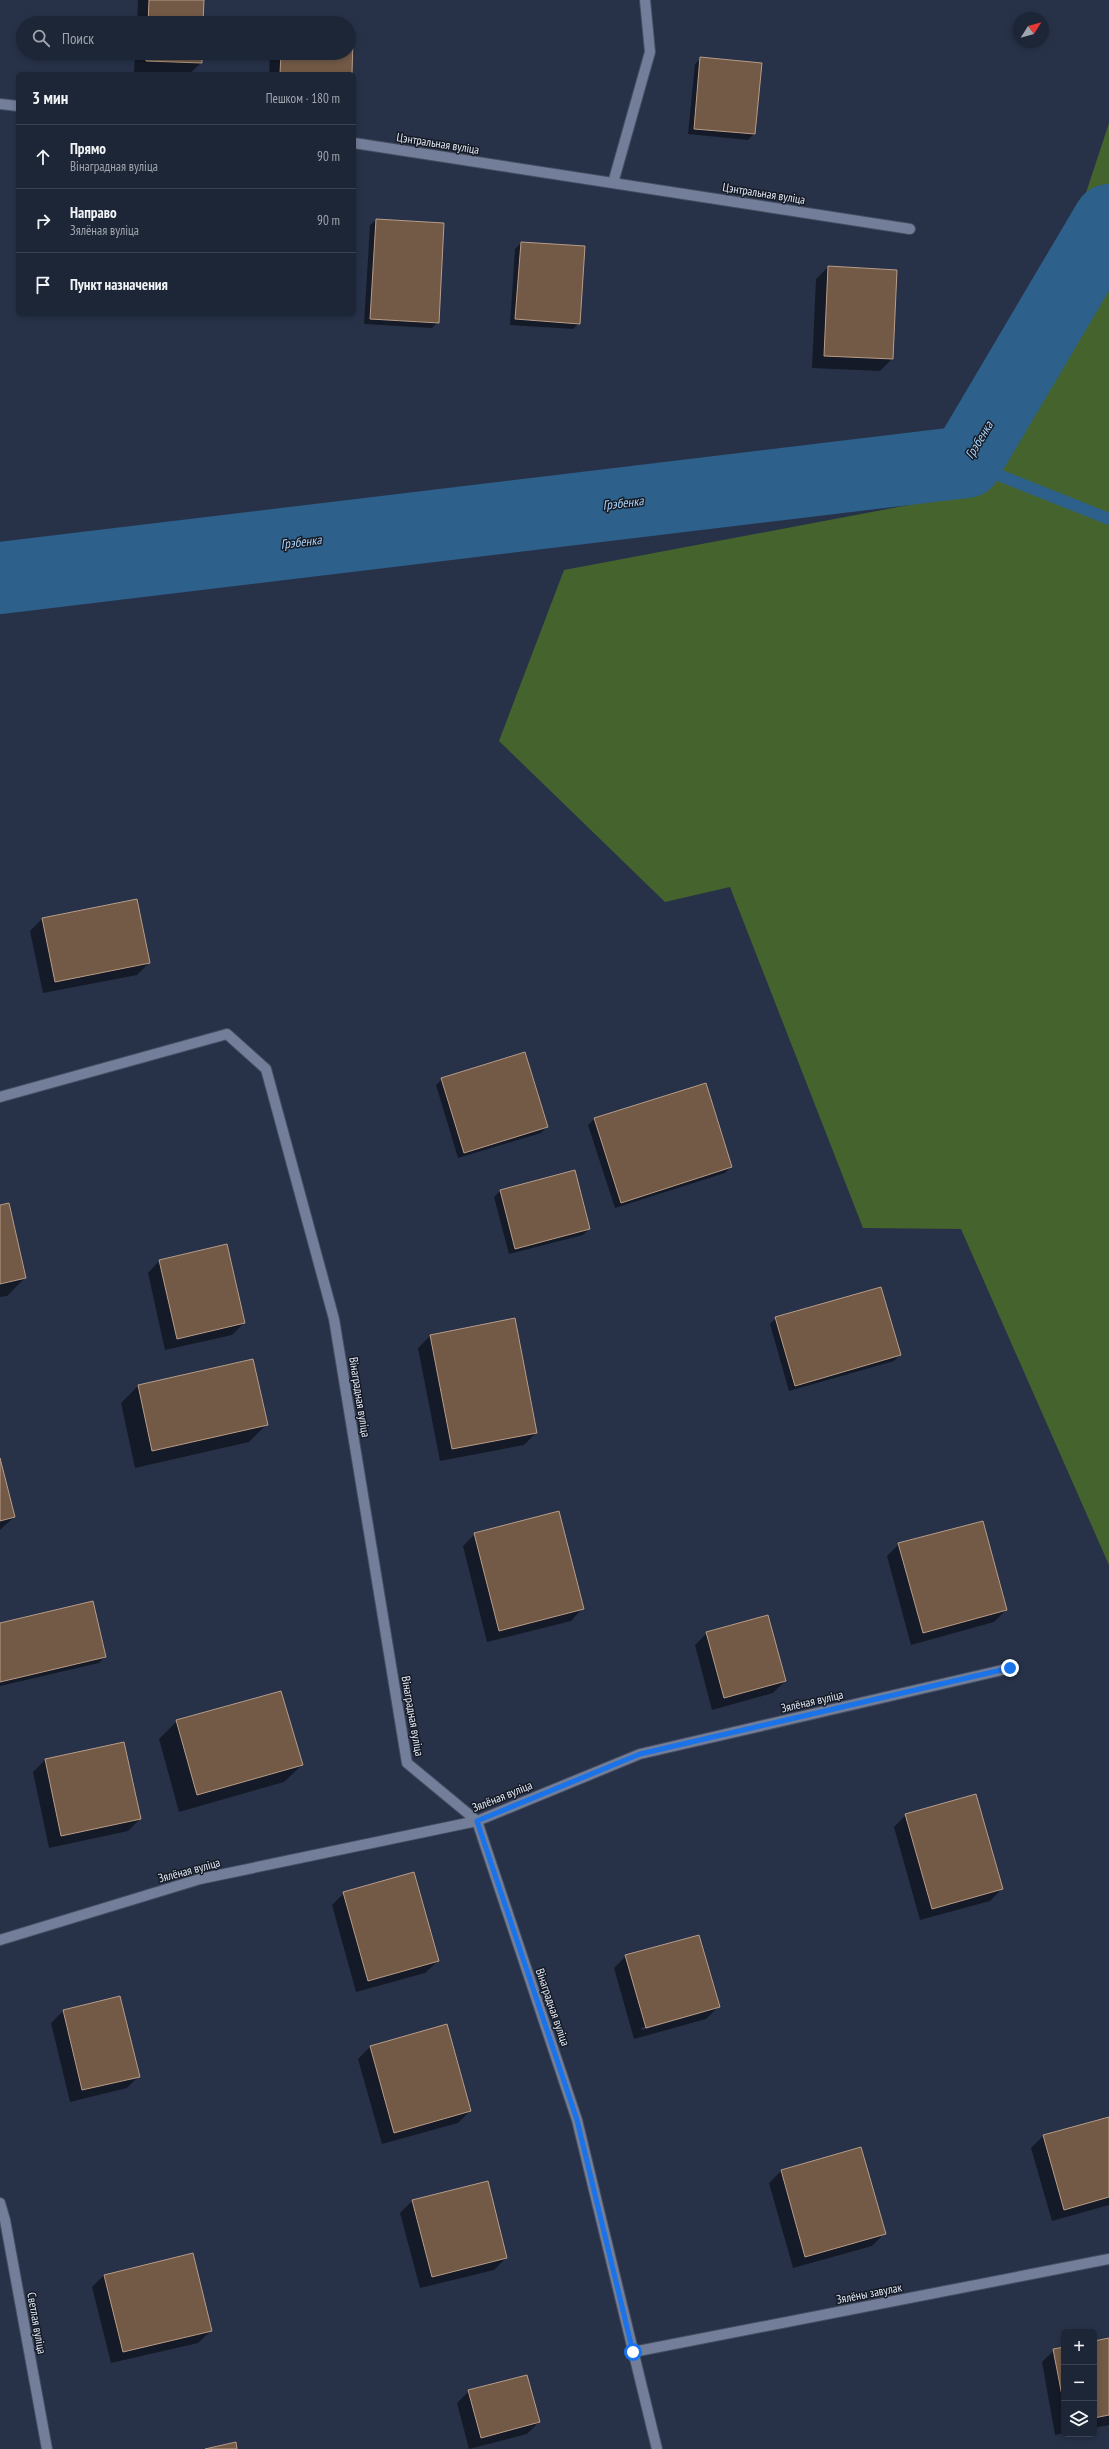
<!DOCTYPE html>
<html lang="ru">
<head>
<meta charset="utf-8">
<style>
	body { margin:0; font-family:"PT Sans Narrow",sans-serif; background:#2a3242; color:#f1f3f6 }
	.controls { position:absolute; right:12px; bottom:12px; display:grid; overflow:hidden; border-radius:6px; box-shadow:0 2px 6px #0003 }
	.controls button { width:36px; height:36px; display:grid; place-items:center; padding:0; border:0; border-bottom:1px solid #3b4352; background:#1d2637; color:#f1f3f6; font:20px sans-serif }
	.compass { position:absolute; left:1013px; top:12px; width:36px; height:36px; border-radius:50%; background:#1d2637; box-shadow:0 2px 6px #0003; rotate:53deg }
	.stop { position:absolute; width:12px; height:12px; margin:-9px; border:3px solid #1a73e8; border-radius:50%; background:#fff }
	.stop.end { background:#1a73e8; border-color:#fff; box-shadow:0 1px 4px #0008 }
	.list { margin:0; padding:0; list-style:none }
	h2 { display:flex; justify-content:space-between; align-items:center; height:52px; margin:0; padding:0 16px; font-size:17px }
	h2 small { font-size:13px; font-weight:400; color:#a0a5ad }
	.list li { display:grid; grid-template-columns:26px 1fr auto; gap:12px; align-items:center; box-sizing:border-box; height:64px; padding:0 16px; border-top:1px solid #3b4352 }
	.list b { display:block; font-size:15px; white-space:nowrap }
	.list p { margin:0; font-size:13px; white-space:nowrap; color:#a0a5ad }
	.list em { font-size:13px; font-style:normal; color:#a0a5ad }
	.icon { flex:none; width:22px; height:22px; fill:none; stroke:currentColor; stroke-width:2; stroke-linecap:round; stroke-linejoin:round }
	.map { position:relative; flex:none; width:1109px; height:2449px; overflow:hidden }
	.search { position:absolute; background:#1d2637; box-shadow:0 2px 6px #0003; left:16px; top:16px; width:340px; height:44px; display:flex; align-items:center; gap:10px; box-sizing:border-box; padding:0 14px; border-radius:22px; color:#a0a5ad; font-size:15px }
	.panel { position:absolute; background:#1d2637; box-shadow:0 2px 6px #0003; left:16px; top:72px; width:340px; height:244px; border-radius:6px }
	.map>svg:first-child { display:block }
</style>
</head>
<body>
<div class="map">
<svg width="1109" height="2449" viewBox="0 0 1109 2449">
	<rect width="100%" height="100%" fill="#273249"/>
	<!-- green -->
	<path fill="#44632d" d="M1109,123V1565L961,1229L863,1228L730,887L665,902L499,741L564,570L988,490Z"/>
	<!-- shadow -->
	<g fill="#0007" fill-rule="evenodd">
		<path d="M138,0H203L202,23H137Z"/>
		<path d="M349,38L351,74H269L270,53H349Z"/>
		<path d="M135,53H201V63L189,74L134,72Z"/>
		<path d="M701,58L754,134L748,140L688,134L695,64Z"/>
		<path d="M376,220L438,322L432,328L364,324L370,225Z"/>
		<path d="M521,243L579,323L573,329L510,325L515,249Z"/>
		<path d="M828,267L896,271L892,359L880,371L812,368L816,279Z"/>
		<path d="M42,919L149,963L137,975L43,993L30,931Z"/>
		<path d="M442,1079L547,1127L541,1133L458,1158L436,1085Z"/>
		<path d="M705,1084L731,1167L725,1173L615,1208L588,1125L594,1119Z"/>
		<path d="M575,1172L589,1229L583,1235L509,1254L494,1197L500,1191Z"/>
		<path d="M0,1206L25,1278L7,1296L0,1297Z"/>
		<path d="M160,1260L244,1323L232,1335L165,1350L148,1273Z"/>
		<path d="M776,1318L900,1355L894,1361L789,1391L770,1324Z"/>
		<path d="M430,1336L536,1433L524,1445L440,1461L418,1348Z"/>
		<path d="M138,1386L267,1424L249,1442L135,1468L121,1403Z"/>
		<path d="M0,1462L14,1517L0,1530Z"/>
		<path d="M475,1534L583,1608L571,1621L487,1642L463,1546Z"/>
		<path d="M899,1544L1006,1610L994,1622L911,1645L887,1556Z"/>
		<path d="M0,1624L105,1657L99,1663L0,1686Z"/>
		<path d="M707,1633L785,1681L773,1693L712,1710L695,1645Z"/>
		<path d="M177,1721L302,1765L284,1782L179,1812L159,1739Z"/>
		<path d="M45,1760L140,1819L128,1831L49,1848L33,1772Z"/>
		<path d="M906,1815L1002,1889L990,1901L920,1920L894,1827Z"/>
		<path d="M344,1893L438,1961L425,1973L356,1992L332,1905Z"/>
		<path d="M626,1956L718,2007L706,2019L634,2039L614,1968ZM705,2010V2012L642,2030L641,2028Z"/>
		<path d="M63,2011L139,2076L127,2088L70,2102L51,2023Z"/>
		<path d="M446,2026L470,2111L458,2123L382,2144L358,2059L370,2047Z"/>
		<path d="M1109,2118V2205L1052,2221L1031,2148L1043,2136Z"/>
		<path d="M860,2149L884,2234L872,2246L793,2268L769,2183L781,2171Z"/>
		<path d="M487,2182L506,2258L494,2270L420,2288L400,2213L412,2201Z"/>
		<path d="M104,2275L211,2331L198,2343L111,2363L92,2287Z"/>
		<path d="M1109,2339V2425L1094,2428V2342Z"/>
		<path d="M1064,2348V2433L1055,2435L1042,2362L1054,2350Z"/>
		<path d="M469,2391L539,2422L527,2434L469,2449L457,2403Z"/>
	</g>
	<g fill="none" stroke-linecap="round" stroke-linejoin="round">
		<!-- stream -->
		<path stroke="#2d608a" stroke-width="12" d="M966,462L1109,519"/>
		<!-- river -->
		<path stroke="#2d608a" stroke-width="72" d="M0,578L966,462L1109,220"/>
	</g>
	<!-- building -->
	<g fill="#735a47" stroke="#b89c87">
		<path d="M149,0H204L203,23H148Z"/>
		<path d="M349,37L353,38L352,74H280L281,53H349Z"/>
		<path d="M146,53H202V63L146,61Z"/>
		<path d="M700,57L762,63L755,134L694,129Z"/>
		<path d="M376,219L444,223L439,323L370,319Z"/>
		<path d="M521,242L585,246L580,324L515,319Z"/>
		<path d="M828,266L897,270L893,359L824,356Z"/>
		<path d="M137,899L150,963L55,982L42,918Z"/>
		<path d="M525,1052L548,1127L464,1153L441,1078Z"/>
		<path d="M706,1083L732,1167L621,1203L594,1118Z"/>
		<path d="M575,1170L590,1229L515,1249L500,1190Z"/>
		<path d="M9,1203L26,1278L0,1284V1205Z"/>
		<path d="M227,1244L245,1323L177,1339L159,1260Z"/>
		<path d="M881,1287L901,1355L795,1386L775,1317Z"/>
		<path d="M515,1318L537,1433L452,1449L430,1335Z"/>
		<path d="M253,1359L268,1425L152,1451L138,1385Z"/>
		<path d="M0,1458L15,1517L0,1521Z"/>
		<path d="M559,1511L584,1609L499,1631L474,1533Z"/>
		<path d="M983,1521L1007,1610L923,1633L898,1543Z"/>
		<path d="M93,1601L106,1657L0,1682V1623Z"/>
		<path d="M768,1615L786,1681L724,1698L706,1632Z"/>
		<path d="M281,1691L303,1765L197,1795L176,1720Z"/>
		<path d="M124,1742L141,1819L61,1836L45,1759Z"/>
		<path d="M976,1794L1003,1889L932,1909L905,1814Z"/>
		<path d="M414,1872L439,1961L368,1981L343,1892Z"/>
		<path d="M699,1935L720,2007L646,2028L625,1955Z"/>
		<path d="M120,1996L140,2077L82,2090L63,2010Z"/>
		<path d="M447,2024L471,2111L394,2133L370,2046Z"/>
		<path d="M1109,2117V2197L1064,2210L1043,2135Z"/>
		<path d="M861,2147L886,2234L805,2257L781,2170Z"/>
		<path d="M488,2181L507,2258L432,2277L412,2200Z"/>
		<path d="M193,2253L212,2331L123,2352L104,2275Z"/>
		<path d="M1109,2338V2415L1094,2418V2341Z"/>
		<path d="M1064,2347V2406L1053,2349Z"/>
		<path d="M527,2375L540,2422L481,2438L468,2390Z"/>
		<path d="M236,2442L237,2449H205Z"/>
	</g>
	<g fill="none" stroke-linecap="round" stroke-linejoin="round">
		<defs>
			<g id="street">
				<path d="M0,104L18,106"/>
				<path d="M354,143L910,229"/>
				<path d="M613,183L650,52L645,0"/>
				<path d="M0,1097L227,1034L266,1069L334,1319L407,1763L477,1821L577,2120L657,2449"/>
				<path d="M0,1940L200,1879L477,1821L640,1754L1011,1668"/>
				<path d="M0,2203L5,2220L47,2449"/>
				<path d="M633,2352L1109,2259"/>
			</g>
		</defs>
		<!-- street casing -->
		<use href="#street" stroke="#464f62" stroke-width="12"/>
		<!-- street -->
		<use href="#street" stroke="#737f9a" stroke-width="10"/>
	</g>
	<g fill="none" stroke-linecap="round" stroke-linejoin="round">
		<!-- route -->
		<path stroke="#1a73e8" stroke-width="5" d="M633,2352L577,2120L477,1821L640,1754L1010,1668"/>
	</g>
	<g text-anchor="middle" dominant-baseline="central" stroke-width="3" stroke-linejoin="round" paint-order="stroke">
		<!-- street labels -->
		<g font-size="12" fill="#e1e8f7" stroke="#151a24">
			<text transform="translate(438 143) rotate(9)">Цэнтральная вуліца</text>
			<text transform="translate(764 193) rotate(9)">Цэнтральная вуліца</text>
			<text transform="translate(360 1397) rotate(81)">Вінаградная вуліца</text>
			<text transform="translate(812 1701) rotate(-13)">Зялёная вуліца</text>
			<text transform="translate(413 1716) rotate(80)">Вінаградная вуліца</text>
			<text transform="translate(502 1796) rotate(-22)">Зялёная вуліца</text>
			<text transform="translate(189 1870) rotate(-15)">Зялёная вуліца</text>
			<text transform="translate(553 2007) rotate(71)">Вінаградная вуліца</text>
			<text transform="translate(869 2293) rotate(-11)">Зялёны завулак</text>
			<text transform="translate(37 2323) rotate(80)">Светлая вуліца</text>
		</g>
		<!-- water labels -->
		<g font-size="13" font-style="italic" fill="#a8d3fa" stroke="#151a24">
			<text transform="translate(979 440) rotate(-59)">Грэбенка</text>
			<text transform="translate(623 503) rotate(-7)">Грэбенка</text>
			<text transform="translate(301 542) rotate(-7)">Грэбенка</text>
		</g>
	</g>
</svg>
<div class="controls">
<button>+</button>
<button>−</button>
<button><svg class="icon" aria-label="layers" viewBox="0 0 24 24"><path d="M12 4l9 5-9 5-9-5zM3 14l9 5 9-5"/></svg></button>
</div>
<svg class="compass" viewBox="-18 -18 36 36"><path d="M0-13l5 13h-10z" fill="#e53935"/><path d="M0 13l5-13h-10z" fill="#a0a5ad"/></svg>
<div class="stop" style="left:633px;top:2352px"></div>
<div class="stop end" style="left:1010px;top:1668px"></div>
<div class="search"><svg class="icon" aria-label="search" viewBox="0 0 24 24"><circle cx="10" cy="10" r="6"/><path d="M15 15l6 6"/></svg>Поиск</div>
<section class="panel">
<h2>3 мин<small>Пешком · 180 m</small></h2>
<ul class="list">
<li><svg class="icon" aria-label="ahead" viewBox="0 0 24 24"><path d="M12 20V5M6 11l6-6 6 6"/></svg><div><b>Прямо</b><p>Вінаградная вуліца</p></div><em>90 m</em></li>
<li><svg class="icon" aria-label="right" viewBox="0 0 24 24"><path d="M7 20v-9h11M14 6l5 5-5 5"/></svg><div><b>Направо</b><p>Зялёная вуліца</p></div><em>90 m</em></li>
<li><svg class="icon" aria-label="arrive" viewBox="0 0 24 24"><path d="M6 21V4h12l-3 4 3 4H6"/></svg><div><b>Пункт назначения</b></div></li>
</ul>
</section>
</div>
</body>
</html>
